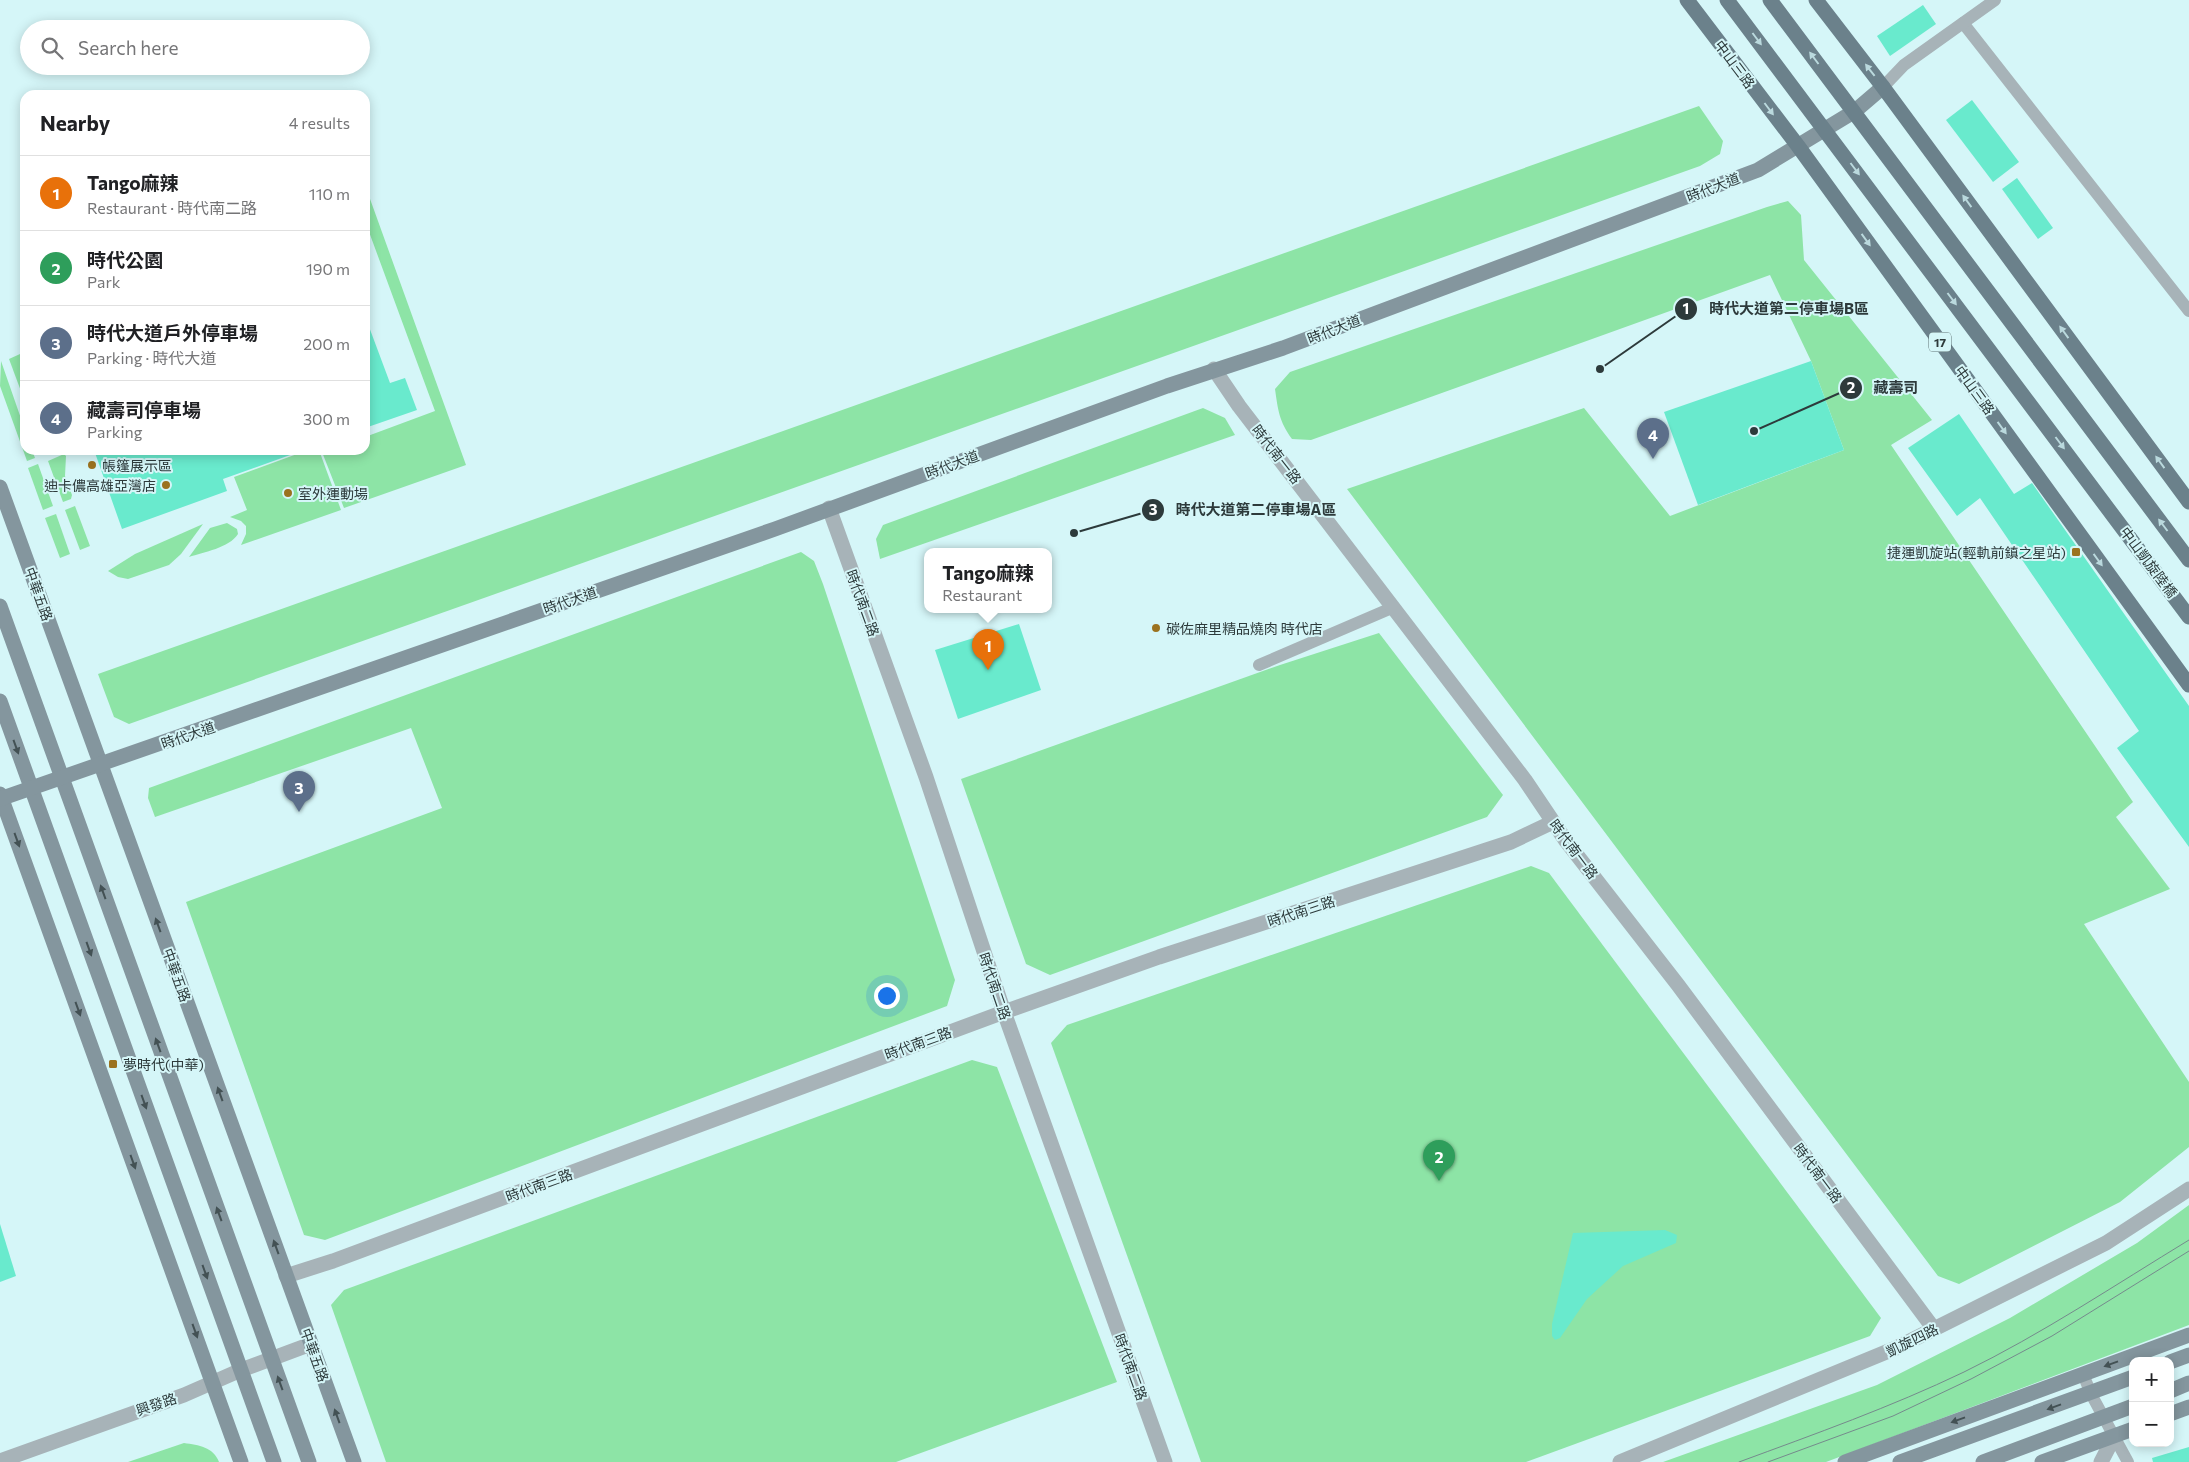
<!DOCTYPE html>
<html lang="en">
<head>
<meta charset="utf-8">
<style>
	body { margin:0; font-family:Commissioner,"Noto Sans TC",sans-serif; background:#f2f2f2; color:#202124 }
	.controls { position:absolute; right:15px; bottom:15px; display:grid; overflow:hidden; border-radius:10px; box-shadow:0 2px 12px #0003 }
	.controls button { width:45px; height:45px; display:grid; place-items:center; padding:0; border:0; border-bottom:1px solid #e0e0e0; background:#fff; color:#202124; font:25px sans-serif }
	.you { position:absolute; left:886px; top:995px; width:18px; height:18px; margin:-12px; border:4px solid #fff; border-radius:50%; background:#1a73e8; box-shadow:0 0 0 8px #1a73e833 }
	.badge { display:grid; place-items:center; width:32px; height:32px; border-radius:50%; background:#9b721f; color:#fff; font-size:16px; font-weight:700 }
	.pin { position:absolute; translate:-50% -41px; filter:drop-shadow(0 1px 2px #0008) }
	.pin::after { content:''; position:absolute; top:26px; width:18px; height:15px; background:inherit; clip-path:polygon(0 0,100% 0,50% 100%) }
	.popup { position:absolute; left:924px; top:548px; width:128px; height:65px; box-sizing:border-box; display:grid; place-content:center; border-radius:10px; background:#fff; filter:drop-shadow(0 1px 4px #0005); font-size:16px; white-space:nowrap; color:#757577 }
	.popup b { font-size:19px; color:#202124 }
	.popup::after { content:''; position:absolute; left:50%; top:100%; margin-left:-10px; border:10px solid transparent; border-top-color:#fff }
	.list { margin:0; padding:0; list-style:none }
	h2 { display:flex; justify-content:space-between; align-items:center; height:65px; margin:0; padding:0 20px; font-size:21px }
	h2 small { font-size:16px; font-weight:400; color:#757577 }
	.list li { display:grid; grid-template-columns:32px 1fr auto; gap:15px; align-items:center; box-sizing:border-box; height:75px; padding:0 20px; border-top:1px solid #e0e0e0 }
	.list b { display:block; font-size:19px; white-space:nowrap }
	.list p { margin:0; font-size:16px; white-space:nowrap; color:#757577 }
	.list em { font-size:16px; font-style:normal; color:#757577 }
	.icon { flex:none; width:28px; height:28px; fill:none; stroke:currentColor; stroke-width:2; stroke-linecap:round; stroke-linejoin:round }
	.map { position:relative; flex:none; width:2189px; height:1462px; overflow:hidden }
	.search { position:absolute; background:#fff; box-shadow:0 2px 12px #0003; left:20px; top:20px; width:350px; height:55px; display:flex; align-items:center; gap:12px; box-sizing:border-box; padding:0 18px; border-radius:28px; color:#757577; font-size:19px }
	.panel { position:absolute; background:#fff; box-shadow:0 2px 12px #0003; left:20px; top:90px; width:350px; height:365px; border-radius:15px }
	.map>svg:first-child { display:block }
</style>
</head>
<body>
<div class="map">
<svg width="2189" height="1462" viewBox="0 0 2189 1462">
	<rect width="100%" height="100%" fill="#d5f6f8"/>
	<!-- green -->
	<g fill="#8de4a6">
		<path d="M1699,106L1723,141L1720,154L1700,166L129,724L114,717L98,674Z"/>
		<path d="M365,185L466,465L344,508L322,452L328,450H365V437L435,411L365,221Z"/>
		<path d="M1788,201L1801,215L1804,260L1932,420L1891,445L2133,802L2116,817L2170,889L2084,924L2189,1082V1147L2120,1202L1959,1284L1938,1276L1347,489L1584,408L1670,516L1844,450L1811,361L1770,275L1311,440L1292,439C1279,421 1278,410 1275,389L1290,372L1767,207Z"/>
		<path d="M20,354L25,368V402L9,359Z"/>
		<path d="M1,361L25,430V450H32L35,458L27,461L0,386Z"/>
		<path d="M1203,408L1225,418L1235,435L880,559L876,539L883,525Z"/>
		<path d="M308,450H319L341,510L241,545L246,534V526L241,521L230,517L247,510L234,477Z"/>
		<path d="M64,454L66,456L65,476L72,495L71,499L63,502L48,461Z"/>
		<path d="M38,464L53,506L43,510L28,468Z"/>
		<path d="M75,506L90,546L80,550L65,510Z"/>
		<path d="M56,514L70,554L60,558L45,518Z"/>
		<path d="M227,523L237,529L238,534C229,548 204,552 189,557L210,528Z"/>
		<path d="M203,524L181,554L169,565L128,579L118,577L108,571L135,554Z"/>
		<path d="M801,552L814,561L823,584L955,980L947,1006L325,1240L304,1235L186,902L442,808L411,728L155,817L148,798L149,788Z"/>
		<path d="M1379,633L1503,795L1487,817L1050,975L1026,964L961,779L1280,665Z"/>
		<path d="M1531,866L1549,873L1881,1318L1870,1336L1526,1462H1201L1051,1043L1067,1025Z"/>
		<path d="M972,1060L997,1067L1117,1382L896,1462H386L331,1305L344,1290Z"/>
		<path d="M2189,1205V1325L1826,1462H1663L1877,1385L2010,1318L2137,1243Z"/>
		<path d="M184,1443C199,1445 213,1447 219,1462H128Z"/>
	</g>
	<!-- building -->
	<g fill="#69eacd">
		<path d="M1923,5L1936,24L1890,56L1877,36Z"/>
		<path d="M1972,100L2019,162L1993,182L1946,120Z"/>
		<path d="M2017,178L2053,228L2038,239L2002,189Z"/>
		<path d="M365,316L390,383L405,378L417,410L365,428Z"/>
		<path d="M1811,361L1844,450L1698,505L1664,412Z"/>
		<path d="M1959,414L2014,494L2032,483L2189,706V847L2117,748L2139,731L1980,498L1957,516L1908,448Z"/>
		<path d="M94,450H304L223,479L227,491L122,529Z"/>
		<path d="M1019,624L1041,690L958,719L935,650Z"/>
		<path d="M0,1224L16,1276L0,1282Z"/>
		<path d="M1665,1230L1677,1235L1676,1243L1623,1266L1587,1299L1560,1338L1555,1340L1552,1336V1324L1573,1233Z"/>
		<path d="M2189,1447V1462H2153L2152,1458Z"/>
	</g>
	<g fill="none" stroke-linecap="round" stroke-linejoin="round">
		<!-- lane -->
		<g stroke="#a7b3b8" stroke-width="12">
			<path d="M1963,23L2189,311"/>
			<path d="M1883,87L1904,65L1995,0"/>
			<path d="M1259,665L1394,607"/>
			<path d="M2083,1374L2091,1394L2128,1462"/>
		</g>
		<!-- street -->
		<g stroke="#a7b3b8" stroke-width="15">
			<path d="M1214,369L1239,406L1525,780L1566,841L1678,985L1934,1329"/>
			<path d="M829,508L926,777L1004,1012L1165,1462"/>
			<path d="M286,1276L333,1261L1004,1012L1159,957L1511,842L1553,822"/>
			<path d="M0,1461L184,1395L241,1370L311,1344"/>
			<path d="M1620,1462L1896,1348L2106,1243L2189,1189"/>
			<path d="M2101,1462L2114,1437"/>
		</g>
		<!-- secondary -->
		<g stroke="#84969e" stroke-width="15">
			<path d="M0,487L354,1462"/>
			<path d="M0,606L309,1462"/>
			<path d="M0,701L274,1462"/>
			<path d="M0,794L241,1462"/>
			<path d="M0,799L775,529L1167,386L1283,348L1758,170L1855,111L1883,87"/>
			<path d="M2170,1362L2189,1355"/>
			<path d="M2170,1391L2189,1383"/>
			<path d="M2170,1414L2189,1407"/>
			<path d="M1845,1462L2189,1335"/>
			<path d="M1900,1462L2133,1377"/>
			<path d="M1983,1462L2133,1406"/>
			<path d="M2042,1462L2133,1429"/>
		</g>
		<!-- primary -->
		<g stroke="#6b818b" stroke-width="15">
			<path d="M1687,0L1798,146L2189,685"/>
			<path d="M1727,0L2189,617"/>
			<path d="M1770,0L2189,560"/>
			<path d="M1816,0L1883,87L2189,502"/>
		</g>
		<!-- tram -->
		<g stroke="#758a8c" stroke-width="1">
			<path d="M1739,1462C1815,1434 1891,1407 1964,1372C2042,1334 2115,1285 2189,1240"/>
			<path d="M1768,1462L1893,1416L1971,1379L2052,1336L2189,1251"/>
		</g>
	</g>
	<!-- one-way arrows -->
	<defs><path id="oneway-solid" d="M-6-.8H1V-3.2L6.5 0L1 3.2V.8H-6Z" transform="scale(1.25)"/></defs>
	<g fill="#bad9dd">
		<use href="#oneway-solid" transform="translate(1757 39) rotate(53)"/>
		<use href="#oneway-solid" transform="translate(1814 58) rotate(-127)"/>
		<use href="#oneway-solid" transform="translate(1870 70) rotate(-128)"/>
		<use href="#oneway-solid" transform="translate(1769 109) rotate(53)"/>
		<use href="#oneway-solid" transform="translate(1855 169) rotate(53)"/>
		<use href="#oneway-solid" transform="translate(1967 201) rotate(-126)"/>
		<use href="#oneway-solid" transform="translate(1866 240) rotate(54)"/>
		<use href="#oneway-solid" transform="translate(1952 299) rotate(53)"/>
		<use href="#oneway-solid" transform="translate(2064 332) rotate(-126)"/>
		<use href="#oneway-solid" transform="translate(2002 428) rotate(54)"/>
		<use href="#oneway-solid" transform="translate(2060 443) rotate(53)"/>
		<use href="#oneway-solid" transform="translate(2160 462) rotate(-126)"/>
		<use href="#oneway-solid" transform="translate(2163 525) rotate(-127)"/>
		<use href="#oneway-solid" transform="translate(2098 560) rotate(54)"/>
	</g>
	<g fill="#435154">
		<use href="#oneway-solid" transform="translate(16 747) rotate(70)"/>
		<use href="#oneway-solid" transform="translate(17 840) rotate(70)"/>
		<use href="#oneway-solid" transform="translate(103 892) rotate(-110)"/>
		<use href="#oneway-solid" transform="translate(158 925) rotate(-110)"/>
		<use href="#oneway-solid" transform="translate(89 949) rotate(70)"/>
		<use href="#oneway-solid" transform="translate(78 1009) rotate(70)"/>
		<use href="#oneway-solid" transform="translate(158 1045) rotate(-110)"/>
		<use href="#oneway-solid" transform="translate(220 1094) rotate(-110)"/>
		<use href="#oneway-solid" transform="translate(144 1102) rotate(70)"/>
		<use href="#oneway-solid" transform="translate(133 1162) rotate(70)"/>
		<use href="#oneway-solid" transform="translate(219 1214) rotate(-110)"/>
		<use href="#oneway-solid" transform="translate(276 1247) rotate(-110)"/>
		<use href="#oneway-solid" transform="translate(205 1272) rotate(70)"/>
		<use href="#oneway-solid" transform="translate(195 1331) rotate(70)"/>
		<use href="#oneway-solid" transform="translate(2111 1364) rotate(160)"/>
		<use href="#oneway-solid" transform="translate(280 1383) rotate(-110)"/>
		<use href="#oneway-solid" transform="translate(2054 1407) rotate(160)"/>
		<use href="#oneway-solid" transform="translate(337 1416) rotate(-110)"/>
		<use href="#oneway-solid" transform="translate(1958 1420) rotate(160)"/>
	</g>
	<!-- markers -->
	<g fill="#9b721f" stroke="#d5f6f8" stroke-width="2">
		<circle cx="92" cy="465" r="5"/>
		<circle cx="166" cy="485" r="5"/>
		<circle cx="288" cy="493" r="5"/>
		<rect x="2071" y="547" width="10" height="10" rx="2.5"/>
		<circle cx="1156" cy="628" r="5"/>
		<rect x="108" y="1059" width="10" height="10" rx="2.5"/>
	</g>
	<g text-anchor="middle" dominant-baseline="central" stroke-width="4" stroke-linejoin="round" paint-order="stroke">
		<!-- shield labels -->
		<rect fill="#d5f6f8" stroke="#5f7274" stroke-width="1" x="1929" y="332.5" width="22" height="19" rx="4"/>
		<g font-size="12" font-weight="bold" fill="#2d3a3b">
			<text x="1940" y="342">17</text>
		</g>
		<!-- street labels -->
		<g font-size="14" fill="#2d3a3b" stroke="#d5f6f8">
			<text transform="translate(1735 64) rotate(53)">中山三路</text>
			<text transform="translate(1713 187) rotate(-21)">時代大道</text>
			<text transform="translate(1334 329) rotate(-21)">時代大道</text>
			<text transform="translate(1975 390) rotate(54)">中山三路</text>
			<text transform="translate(1277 454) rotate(52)">時代南一路</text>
			<text transform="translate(952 464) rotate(-20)">時代大道</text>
			<text transform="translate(2149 562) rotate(53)">中山凱旋陸橋</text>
			<text transform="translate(39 594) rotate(70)">中華五路</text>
			<text transform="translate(570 600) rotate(-19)">時代大道</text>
			<text transform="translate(863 603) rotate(70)">時代南二路</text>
			<text transform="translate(188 735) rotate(-19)">時代大道</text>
			<text transform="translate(1574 849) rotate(53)">時代南一路</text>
			<text transform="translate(1301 911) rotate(-18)">時代南三路</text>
			<text transform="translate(177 975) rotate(70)">中華五路</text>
			<text transform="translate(995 986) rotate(71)">時代南二路</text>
			<text transform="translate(918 1043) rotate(-20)">時代南三路</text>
			<text transform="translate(1818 1173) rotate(53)">時代南一路</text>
			<text transform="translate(539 1185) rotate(-20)">時代南三路</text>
			<text transform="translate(1912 1340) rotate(-26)">凱旋四路</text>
			<text transform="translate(315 1355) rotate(70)">中華五路</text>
			<text transform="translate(1131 1367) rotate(70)">時代南二路</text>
			<text transform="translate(156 1404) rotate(-19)">興發路</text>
		</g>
		<!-- poi labels -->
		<g font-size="14" fill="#2d3a3b" stroke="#d5f6f8" text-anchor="start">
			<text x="102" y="465">帳篷展示區</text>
			<text x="156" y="485" text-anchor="end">迪卡儂高雄亞灣店</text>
			<text x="298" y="493">室外運動場</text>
			<text x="2066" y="552" text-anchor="end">捷運凱旋站(輕軌前鎮之星站)</text>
			<text x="1166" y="628">碳佐麻里精品燒肉 時代店</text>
			<text x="123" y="1064">夢時代(中華)</text>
		</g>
	</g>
	<!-- callouts -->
	<path fill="none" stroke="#2d3a3b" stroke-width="2" d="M1600 369L1686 309M1754 431L1851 388M1074 533L1153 510"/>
	<g fill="#2d3a3b" stroke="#d5f6f8" stroke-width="2">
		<circle cx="1600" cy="369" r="5"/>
		<circle cx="1754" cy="431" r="5"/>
		<circle cx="1074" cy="533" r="5"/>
		<circle cx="1686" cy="309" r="12"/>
		<circle cx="1851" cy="388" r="12"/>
		<circle cx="1153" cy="510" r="12"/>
	</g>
	<g font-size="15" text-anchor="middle" font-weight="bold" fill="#fff">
		<text x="1686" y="314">1</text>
		<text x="1851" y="393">2</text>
		<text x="1153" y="515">3</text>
	</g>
	<g font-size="15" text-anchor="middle" font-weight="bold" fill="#2d3a3b" stroke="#d5f6f8" stroke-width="4" stroke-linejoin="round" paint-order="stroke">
		<text x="1789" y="314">時代大道第二停車場B區</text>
		<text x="1896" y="393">藏壽司</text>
		<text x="1256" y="515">時代大道第二停車場A區</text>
	</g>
</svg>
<div class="controls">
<button>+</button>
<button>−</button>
</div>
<div class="you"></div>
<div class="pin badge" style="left:988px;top:670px;background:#e8710a">1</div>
<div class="popup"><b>Tango麻辣</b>Restaurant</div>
<div class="pin badge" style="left:1439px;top:1181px;background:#2e9e5b">2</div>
<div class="pin badge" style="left:299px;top:812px;background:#5c6f8a">3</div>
<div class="pin badge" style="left:1653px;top:459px;background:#5c6f8a">4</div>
<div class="search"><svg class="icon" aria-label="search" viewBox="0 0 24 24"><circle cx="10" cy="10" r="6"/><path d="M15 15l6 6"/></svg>Search here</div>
<section class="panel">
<h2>Nearby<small>4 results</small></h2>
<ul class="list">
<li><span class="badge" style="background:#e8710a">1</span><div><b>Tango麻辣</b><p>Restaurant · 時代南二路</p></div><em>110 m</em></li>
<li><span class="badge" style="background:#2e9e5b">2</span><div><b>時代公園</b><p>Park</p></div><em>190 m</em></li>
<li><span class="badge" style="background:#5c6f8a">3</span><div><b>時代大道戶外停車場</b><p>Parking · 時代大道</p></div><em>200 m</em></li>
<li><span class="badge" style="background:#5c6f8a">4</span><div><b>藏壽司停車場</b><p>Parking</p></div><em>300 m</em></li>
</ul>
</section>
</div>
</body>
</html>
